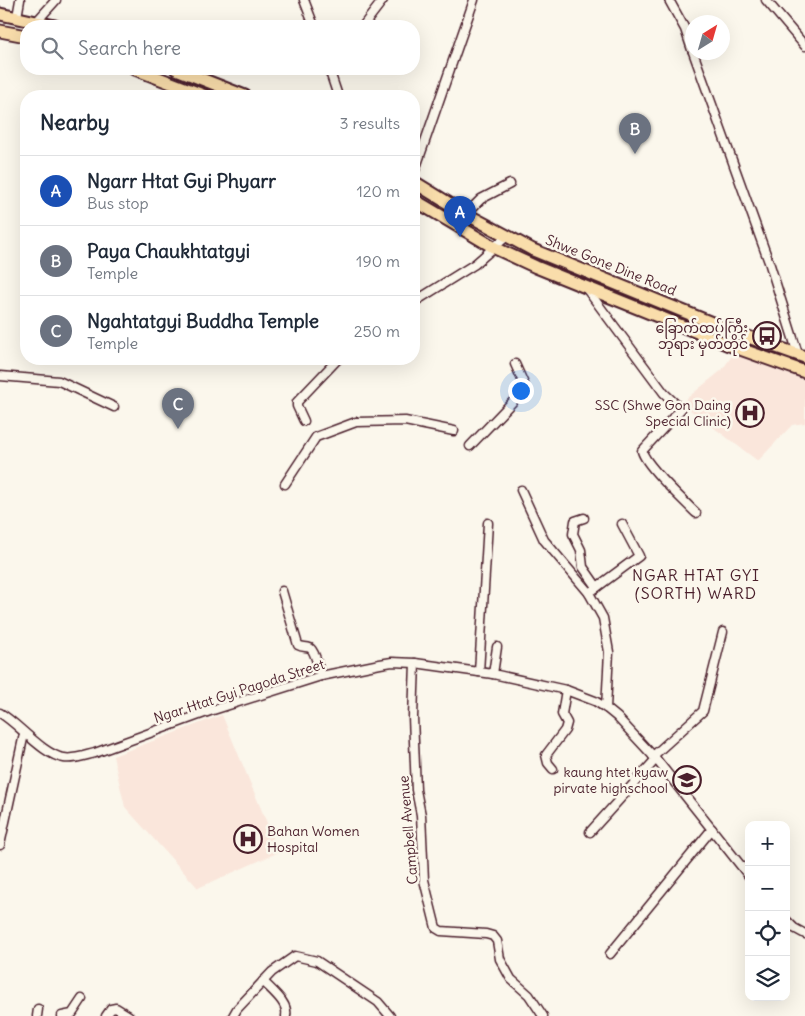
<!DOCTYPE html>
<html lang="en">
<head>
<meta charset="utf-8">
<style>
	body { margin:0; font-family:Delius,"Noto Sans Myanmar",sans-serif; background:#f2f2f3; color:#1f2937 }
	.controls { position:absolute; right:15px; bottom:15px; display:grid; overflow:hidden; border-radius:10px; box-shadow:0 5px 20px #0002 }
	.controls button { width:45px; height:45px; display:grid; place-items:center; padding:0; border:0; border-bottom:1px solid #e0e1e3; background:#fff; color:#1f2937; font:25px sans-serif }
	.compass { position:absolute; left:685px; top:15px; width:45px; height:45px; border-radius:50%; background:#fff; box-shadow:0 5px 20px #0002; rotate:37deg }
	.you { position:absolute; left:520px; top:390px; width:18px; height:18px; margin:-12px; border:4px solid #fff; border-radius:50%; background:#1a73e8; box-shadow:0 0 0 8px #1a73e833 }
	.badge { display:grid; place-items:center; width:32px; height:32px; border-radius:50%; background:#ea580c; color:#fff; font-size:16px; font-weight:700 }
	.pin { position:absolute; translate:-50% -41px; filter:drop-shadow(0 1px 2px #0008) }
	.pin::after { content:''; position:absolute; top:26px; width:18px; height:15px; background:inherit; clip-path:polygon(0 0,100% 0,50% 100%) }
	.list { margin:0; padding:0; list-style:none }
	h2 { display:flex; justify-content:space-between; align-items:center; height:65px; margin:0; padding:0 20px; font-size:21px }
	h2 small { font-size:16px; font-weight:400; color:#747a83 }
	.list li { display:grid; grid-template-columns:32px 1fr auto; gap:15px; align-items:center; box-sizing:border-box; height:70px; padding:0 20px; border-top:1px solid #e0e1e3 }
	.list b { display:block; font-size:19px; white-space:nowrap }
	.list p { margin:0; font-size:16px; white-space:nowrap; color:#747a83 }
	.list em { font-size:16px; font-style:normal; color:#747a83 }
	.icon { flex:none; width:28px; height:28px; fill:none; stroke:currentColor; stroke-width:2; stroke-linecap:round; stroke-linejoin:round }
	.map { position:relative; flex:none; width:805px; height:1016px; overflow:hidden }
	.search { position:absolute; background:#fff; box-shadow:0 5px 20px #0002; left:20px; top:20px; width:400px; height:55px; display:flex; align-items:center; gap:12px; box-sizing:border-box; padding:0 18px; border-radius:20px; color:#747a83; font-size:19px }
	.panel { position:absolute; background:#fff; box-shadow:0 5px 20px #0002; left:20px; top:90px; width:400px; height:275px; border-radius:20px }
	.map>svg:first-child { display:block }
</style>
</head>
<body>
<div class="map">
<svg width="805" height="1016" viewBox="0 0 805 1016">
	<rect width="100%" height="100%" fill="#fbf7ec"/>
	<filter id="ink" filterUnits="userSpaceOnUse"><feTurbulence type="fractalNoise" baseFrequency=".02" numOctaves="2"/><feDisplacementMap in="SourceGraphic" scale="10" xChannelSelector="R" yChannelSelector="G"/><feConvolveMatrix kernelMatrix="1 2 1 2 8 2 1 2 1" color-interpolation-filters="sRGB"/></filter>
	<g filter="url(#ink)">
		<!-- built -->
		<g fill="#fae6db">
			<path d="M736,350L805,377V423L792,425L758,461L681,403L722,370Z"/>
			<path d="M222,715L279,852L198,888L125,807L113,756Z"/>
		</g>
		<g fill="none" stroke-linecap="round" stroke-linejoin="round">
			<defs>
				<g id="street">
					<path d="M304,0L314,26"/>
					<path d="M669,0L685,29L692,50"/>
					<path d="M766,0L805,46"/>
					<path d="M17,17L20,0"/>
					<path d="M37,21L56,0"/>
					<path d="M363,26L383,0"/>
					<path d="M693,52L770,265L798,354"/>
					<path d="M329,69L338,96"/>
					<path d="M414,173L474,0"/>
					<path d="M466,214L481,199L510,184"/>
					<path d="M586,288L664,393L681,409L642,451C646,466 683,500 696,513"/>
					<path d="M414,302L475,264L507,236"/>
					<path d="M0,376L59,381L114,407"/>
					<path d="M304,421L297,406V402L338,359"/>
					<path d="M470,446L522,392L524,384L515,364"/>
					<path d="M285,484L316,437L356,422L405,421L454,431"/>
					<path d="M521,490L544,540L589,593L603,618L609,652L606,708"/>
					<path d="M584,518L575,521L573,534L581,550L583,567L597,587"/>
					<path d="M282,591L298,645C303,648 306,646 310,648C315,651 319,670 321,676"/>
					<path d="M589,593L639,556L622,524"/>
					<path d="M415,663L413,717L416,790L421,815L424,880L436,928L441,931L486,934L493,936L497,941L500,959L511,979L529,995L543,1016"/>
					<path d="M479,672L488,523"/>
					<path d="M493,674L497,647"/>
					<path d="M0,713C18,723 43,755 64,758C74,760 86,755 95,753L210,711L321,676L380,664L392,662L415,663L493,674L566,690L595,701L606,708L617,717L656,759L749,876"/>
					<path d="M653,756L703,711L723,632"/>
					<path d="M553,769L548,763L546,755L565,730L567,723L562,714L566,690"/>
					<path d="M590,832L656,759"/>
					<path d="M0,845L24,734"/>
					<path d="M786,920L794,928L805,934"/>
					<path d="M610,954L712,829"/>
					<path d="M263,981C271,990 289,1003 286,1016"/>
					<path d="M37,1016L38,1009"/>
					<path d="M62,1016L72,1014L82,999"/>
					<path d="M106,1016L111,1009L116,1008L129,1016"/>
					<path d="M233,1016L237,1009L272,972L295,956L317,961L378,1002L390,1016"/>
				</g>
				<g id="primary">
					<path d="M0,14L55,26"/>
					<path d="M0,31L26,36"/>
					<path d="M135,69L205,96"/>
					<path d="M176,69L245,96"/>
					<path d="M414,182L466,214L533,250L734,332L805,357"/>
					<path d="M414,200L495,248L536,267L729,345L805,372"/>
				</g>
			</defs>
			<!-- street casing -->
			<use href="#street" stroke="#4a1f2b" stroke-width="11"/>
			<!-- primary casing -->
			<use href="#primary" stroke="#4a1f2b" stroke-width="15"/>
			<!-- street -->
			<use href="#street" stroke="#fbf7ec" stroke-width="8"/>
			<!-- primary -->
			<use href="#primary" stroke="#f9ddab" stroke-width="11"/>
		</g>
	</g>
	<!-- icons -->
	<defs>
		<symbol id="bus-ring" viewBox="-11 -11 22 22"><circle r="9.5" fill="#fbf7ec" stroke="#4a1f2b" stroke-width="1.5"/><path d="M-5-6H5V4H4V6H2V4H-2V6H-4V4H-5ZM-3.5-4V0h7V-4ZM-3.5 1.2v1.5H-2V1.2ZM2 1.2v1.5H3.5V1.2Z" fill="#4a1f2b"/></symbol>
		<symbol id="hospital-ring" viewBox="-11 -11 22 22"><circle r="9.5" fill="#fbf7ec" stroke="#4a1f2b" stroke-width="1.5"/><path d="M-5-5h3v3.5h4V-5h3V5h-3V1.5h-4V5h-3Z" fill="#4a1f2b"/></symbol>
		<symbol id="school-ring" viewBox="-11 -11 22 22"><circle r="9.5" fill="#fbf7ec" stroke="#4a1f2b" stroke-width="1.5"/><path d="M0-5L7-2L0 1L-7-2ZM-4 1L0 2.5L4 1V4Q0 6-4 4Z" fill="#4a1f2b"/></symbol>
	</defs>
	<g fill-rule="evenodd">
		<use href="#bus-ring" x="751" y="320" width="32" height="32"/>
		<use href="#hospital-ring" x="734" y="397" width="32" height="32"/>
		<use href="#school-ring" x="671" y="764" width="32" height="32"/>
		<use href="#hospital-ring" x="232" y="823" width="32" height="32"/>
	</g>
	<g text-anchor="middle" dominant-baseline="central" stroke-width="5" stroke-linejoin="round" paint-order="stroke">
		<!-- street labels -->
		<g font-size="14" fill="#4a1f2b" stroke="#fbf7ec">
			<text transform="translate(611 265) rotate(22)">Shwe Gone Dine Road</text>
			<text transform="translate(239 691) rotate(-18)">Ngar Htat Gyi Pagoda Street</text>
			<text transform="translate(408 830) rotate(-95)">Campbell Avenue</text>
		</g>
		<!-- poi labels -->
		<g font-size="14" fill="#4a1f2b" stroke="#fbf7ec" text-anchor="end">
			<text x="748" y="328">ခြောက်ထပ်ကြီး<tspan x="748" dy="16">ဘုရား မှတ်တိုင်</tspan></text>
			<text x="731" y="405">SSC (Shwe Gon Daing<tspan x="731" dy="16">Special Clinic)</tspan></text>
			<text x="668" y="772">kaung htet kyaw<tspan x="668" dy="16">pirvate highschool</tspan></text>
			<text x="267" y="831" text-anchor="start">Bahan Women<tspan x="267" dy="16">Hospital</tspan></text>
		</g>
		<!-- quarter labels -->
		<g font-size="16" letter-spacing="1" fill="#4a1f2b" stroke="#fbf7ec">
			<text x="696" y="575">NGAR HTAT GYI<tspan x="696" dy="18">(SORTH) WARD</tspan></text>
		</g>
	</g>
</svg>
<div class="controls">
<button>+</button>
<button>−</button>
<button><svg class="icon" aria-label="locate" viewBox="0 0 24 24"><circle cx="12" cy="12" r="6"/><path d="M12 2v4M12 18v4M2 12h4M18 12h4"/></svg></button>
<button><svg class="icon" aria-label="layers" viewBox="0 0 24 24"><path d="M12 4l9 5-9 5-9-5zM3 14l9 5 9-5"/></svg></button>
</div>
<svg class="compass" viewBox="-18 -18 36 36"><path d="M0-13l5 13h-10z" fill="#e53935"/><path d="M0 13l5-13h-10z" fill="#747a83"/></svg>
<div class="you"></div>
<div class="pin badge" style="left:460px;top:237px;background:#1a4fb4">A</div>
<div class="pin badge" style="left:635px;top:154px;background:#6b7280">B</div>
<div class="pin badge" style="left:178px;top:429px;background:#6b7280">C</div>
<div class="search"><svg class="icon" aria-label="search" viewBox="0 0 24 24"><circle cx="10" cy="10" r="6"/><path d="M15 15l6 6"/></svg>Search here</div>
<section class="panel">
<h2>Nearby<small>3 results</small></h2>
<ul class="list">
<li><span class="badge" style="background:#1a4fb4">A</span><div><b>Ngarr Htat Gyi Phyarr</b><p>Bus stop</p></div><em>120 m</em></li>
<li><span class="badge" style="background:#6b7280">B</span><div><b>Paya Chaukhtatgyi</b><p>Temple</p></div><em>190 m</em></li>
<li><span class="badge" style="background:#6b7280">C</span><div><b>Ngahtatgyi Buddha Temple</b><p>Temple</p></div><em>250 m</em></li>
</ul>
</section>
</div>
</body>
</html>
